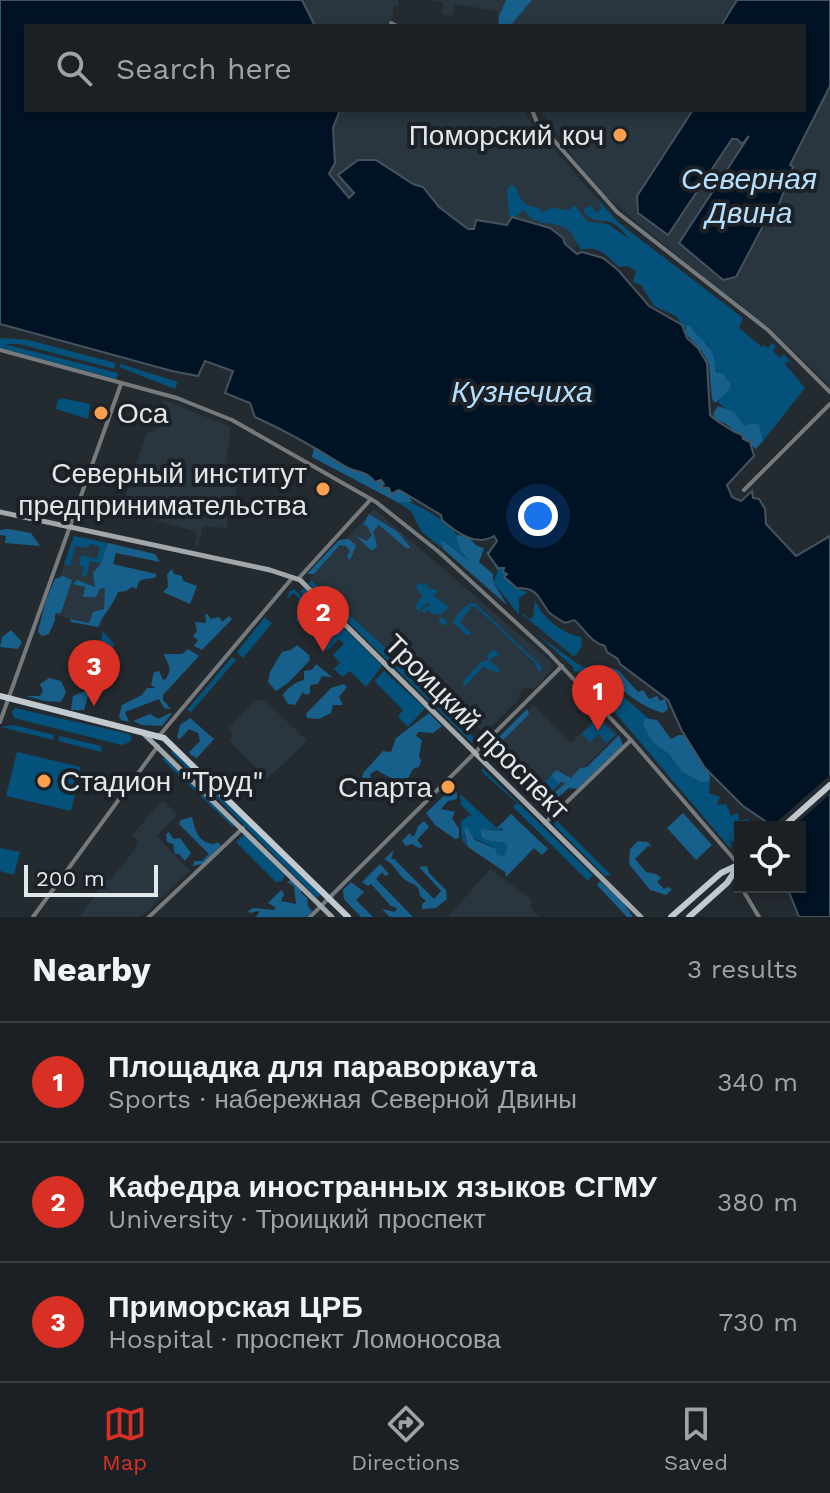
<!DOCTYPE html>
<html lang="en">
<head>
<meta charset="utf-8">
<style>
	body { margin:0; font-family:"Work Sans",sans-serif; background:#282d31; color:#f1f3f6 }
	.controls { position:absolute; right:24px; bottom:24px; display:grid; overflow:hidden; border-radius:0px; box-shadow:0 4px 12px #0003 }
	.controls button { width:72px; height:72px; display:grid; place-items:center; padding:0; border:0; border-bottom:2px solid #393e41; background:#1b2024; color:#f1f3f6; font:40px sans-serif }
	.scale { position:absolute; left:24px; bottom:20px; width:134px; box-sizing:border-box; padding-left:8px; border:4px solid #e2e7ea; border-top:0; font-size:22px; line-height:28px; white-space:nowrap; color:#e2e7ea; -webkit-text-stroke:6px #1b2126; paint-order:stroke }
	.you { position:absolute; left:538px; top:516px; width:28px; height:28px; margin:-20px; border:6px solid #fff; border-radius:50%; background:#1a73e8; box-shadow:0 0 0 12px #1a73e833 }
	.badge { display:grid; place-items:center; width:52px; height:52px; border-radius:50%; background:#d93025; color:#fff; font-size:26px; font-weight:700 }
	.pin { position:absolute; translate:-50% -66px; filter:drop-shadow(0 2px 4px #0008) }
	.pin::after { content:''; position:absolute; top:42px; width:28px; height:24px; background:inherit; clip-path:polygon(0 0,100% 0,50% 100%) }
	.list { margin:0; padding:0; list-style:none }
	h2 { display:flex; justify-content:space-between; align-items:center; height:104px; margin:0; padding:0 32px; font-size:34px }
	h2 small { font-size:26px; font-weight:400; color:#a0a3a6 }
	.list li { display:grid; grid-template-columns:52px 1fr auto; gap:24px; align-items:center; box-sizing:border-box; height:120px; padding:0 32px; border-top:2px solid #393e41 }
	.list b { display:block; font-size:30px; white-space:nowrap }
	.list p { margin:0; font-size:26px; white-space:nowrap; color:#a0a3a6 }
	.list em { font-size:26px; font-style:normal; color:#a0a3a6 }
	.icon { flex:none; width:44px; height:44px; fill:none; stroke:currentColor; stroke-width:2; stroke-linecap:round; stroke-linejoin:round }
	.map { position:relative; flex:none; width:830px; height:917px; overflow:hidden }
	.search { position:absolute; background:#1b2024; box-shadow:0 4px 12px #0003; left:24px; right:24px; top:24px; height:88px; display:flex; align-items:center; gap:20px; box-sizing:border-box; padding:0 28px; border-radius:0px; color:#a0a3a6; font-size:30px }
	.sheet { height:464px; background:#1b2024 }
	nav { display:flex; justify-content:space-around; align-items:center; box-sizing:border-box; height:112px; border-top:2px solid #393e41; background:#1b2024; font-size:22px; color:#a0a3a6 }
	nav a { display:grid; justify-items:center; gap:4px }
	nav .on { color:#d93025 }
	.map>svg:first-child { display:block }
</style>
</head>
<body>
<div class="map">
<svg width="830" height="917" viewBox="0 0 830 917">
	<rect width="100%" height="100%" fill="#242b30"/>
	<!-- built -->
	<g fill="#29363f">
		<path d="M302,0H399L398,6H394L392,19L386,26H315Z"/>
		<path d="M426,0H737L721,26H499L497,11L455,4L453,16L442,15L443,2Z"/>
		<path d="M830,86V386L771,329L713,285L603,194L577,162L540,110H693L637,196L732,139L742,143L748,135L750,136L679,243L736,277L787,188L793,168L790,165Z"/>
		<path d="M340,110H525L529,120L612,216L573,249L565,244V240L555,231L527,220L512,217L507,225L476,220L474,229H468L439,207L423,187L413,184L376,160L370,158L365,159L338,175L354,194L350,198L329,174L335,163L333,128Z"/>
		<path d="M164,400L231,427L225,470L239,476L231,516L228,518L226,528L203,526L198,547L195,544L197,532L150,519L152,515L144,512V508L129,507V505L123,504L145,437L148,431L154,433Z"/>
		<path d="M374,509L550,661L553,668L534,689L524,687L518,696L520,698L484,734L477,727L470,733L398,659L310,578Z"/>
		<path d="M74,536L114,545L101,627L48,613Z"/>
		<path d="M255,700H265L307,741L267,779L229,741L233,735L228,729Z"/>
		<path d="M533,705L571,744L598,714L618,734L545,806L488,751Z"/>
		<path d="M163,800L177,815L157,836L190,871L141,917H79L107,879L110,881L136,848L138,841L132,835Z"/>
		<path d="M490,869L531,899V908L539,917H448Z"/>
	</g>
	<!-- green -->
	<g fill="#04527b">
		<path d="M511,185L516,187C519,201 526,207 539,208L542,212L553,208L568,210L575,206L588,222L608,224L629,239C626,235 620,227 614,224C601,217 594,226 583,210L590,205L596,213L602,208L597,198L619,223L743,318L739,328L762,347L764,345L768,348L772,343L776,346L773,351L780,358L784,354L795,367L788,361L785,364L805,388L763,441L759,426L752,423L744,426L732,411H727L718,402L720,397L730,389L731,384L723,375L717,372L708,344L699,340L690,326H686L685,329L676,316L654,306L641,285L633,282L636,271L628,266L619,267C608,257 598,244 581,250C577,244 573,233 567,229C554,220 534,228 524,210L514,218L509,216L507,191Z"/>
		<path d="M0,338L29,340L115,363V369L19,344H4L118,373L116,379L0,348Z"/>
		<path d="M121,364L178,382L175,389L119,367Z"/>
		<path d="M61,398L90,404L88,419L56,409L58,400Z"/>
		<path d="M395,501C399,502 403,501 407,502C417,503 452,525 456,534C462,545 462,550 471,561H466L441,545L443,549L421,531L411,511Z"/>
		<path d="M74,536L108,543L101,563L90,561L87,575L82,576L84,567L79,566L81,555L97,559L100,547L90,544L88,548L75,546L70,566L64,564Z"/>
		<path d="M489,549L488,554L498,567L505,568L503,572C513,577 513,590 528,592L519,598V615L493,582L498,571L486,553Z"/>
		<path d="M311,580L398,659L476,740L472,743L309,584Z"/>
		<path d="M418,582L423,586L426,583L429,585L427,588L438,590L434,596L449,607L440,615L447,621L446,626L438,622L442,617L437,613L434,615L428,610L425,613L421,612L426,606H430L427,602L419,611L415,608L419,599L423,598L416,587Z"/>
		<path d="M304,588L382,666L366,687L350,671L342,677L334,669L340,663L333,655L344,644L339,639L327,651L295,619L308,607L298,601L299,598L293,593L287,599L289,592L294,589L310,605L300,591Z"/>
		<path d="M535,600C542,618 563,634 581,637L582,646L576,655L573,656L523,615V613L529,619L533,617Z"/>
		<path d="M475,603L540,665L542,668L539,673L535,663L476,607L472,606L460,622L471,633L470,635H466L453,622C456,614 466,603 475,603Z"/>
		<path d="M265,617L272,623L243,658L237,652Z"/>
		<path d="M103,631L114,644L110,665L96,662Z"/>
		<path d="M538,635L578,664L596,673L648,718L643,725L653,743L669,754L682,772L698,781H710L709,793L720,797L717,805L726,804L731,816L738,813L739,821L748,819L752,827H740L736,840L740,848L729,838L732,846L730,848L612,709L588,684L590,681L579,671L574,672L573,667Z"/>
		<path d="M494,649L499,654L489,660L500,670L499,673L483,667L464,687L463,681L481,662L488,660L487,655Z"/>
		<path d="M232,657L236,660L191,712L187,710Z"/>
		<path d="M384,671L425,708L408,727L398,717L403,710L376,683L375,680Z"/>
		<path d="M15,708L129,734L132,738L130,742L122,745L14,718L12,712Z"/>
		<path d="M598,718L615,735L606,743L599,734L590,742L582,734Z"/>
		<path d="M13,725L54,735L53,740L1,727Z"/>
		<path d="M60,736L101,746L102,752L58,741Z"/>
		<path d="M175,748L321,894L317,898L171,752Z"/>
		<path d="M17,752L81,767L71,811L6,796Z"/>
		<path d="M165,757L234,825L233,827L162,759Z"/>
		<path d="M481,767L593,875L588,881L513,807L517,803L483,773Z"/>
		<path d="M551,776L559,784L544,800L536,791Z"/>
		<path d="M460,794L497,828L503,829L499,831L491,829L480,833L488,841L506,842L507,848L504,857L497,855L496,849L464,833L468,847L462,840L461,822L469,815L474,818L461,805Z"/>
		<path d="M556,820L611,875L605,876L554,825Z"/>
		<path d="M243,835L248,836L285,875L282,881L276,882L236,842Z"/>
		<path d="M0,848L20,852L14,875L0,871Z"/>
	</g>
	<!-- forest -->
	<g fill="#17608b">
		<path d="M506,0H532L510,26H498L499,16Z"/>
		<path d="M690,325C696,337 702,338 708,346C713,351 716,366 716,372L723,374L731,384L730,389L715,403L712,399L709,364L702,351L685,333L686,326Z"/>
		<path d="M718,406L734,412L744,426L752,423L759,425L763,441L756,449L726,424L715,419L713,414Z"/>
		<path d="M314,448L337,459L347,467L368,474L374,481L382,480L384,485L381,487L389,488L392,494L395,490C402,491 410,495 412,502H397L312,457Z"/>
		<path d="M369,514L398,532L411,548H406L379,525L373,531L377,545L375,549L371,550L356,536L367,541L372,535L367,526L363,525Z"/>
		<path d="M8,529L31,533L40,546L5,543L6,536L0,535V530Z"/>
		<path d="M456,535L467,536L477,546L484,548L479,562L493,574V582L507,605L443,549L441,542L443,541L469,561L460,549Z"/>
		<path d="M349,539L356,546L350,560L347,557L350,551L346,546L340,545L314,574H307L339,540Z"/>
		<path d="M108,543L155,554L160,562L116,553L113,564L156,574V577C149,581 138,575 137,589L132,587L126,591L118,592C113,606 103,614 98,627L71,622L70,619L89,623L93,612L104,609L105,588L100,589L96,597H83L85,587L73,584L77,580L95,587L93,573L101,563Z"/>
		<path d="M172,569L174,574L182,576L183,581L197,586L190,604L163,592L168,587L167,574Z"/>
		<path d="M63,576L72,580L61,613H55V620L49,634L42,636L38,632L39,627L46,600L55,579Z"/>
		<path d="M205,614H207L211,619L219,617L222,622L229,616L232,619L202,650L194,646L198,640L193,636L197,631L195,622L206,623Z"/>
		<path d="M11,630L22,642L18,649L0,647L2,637Z"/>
		<path d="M297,645L309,655L310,660L288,683L276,691L268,682L270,672L282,652L291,650Z"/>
		<path d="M188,649L199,656L163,695V700L171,709L164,708L159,699L125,712L129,722L121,720L119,716L122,705L142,695L147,688H155L151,685L154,672L159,671L163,680L166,679C174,667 166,663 164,654H182Z"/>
		<path d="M316,664L332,677L322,676L318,684L310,685V693L306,695L303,692L295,705L288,704L283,695C287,688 297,681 304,680V671L312,670Z"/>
		<path d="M611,668L618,670L638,692L643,690L649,699L657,696L660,701L665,699L668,709L663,713C641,707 622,691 606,675Z"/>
		<path d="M49,678L61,681L66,692L61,702L45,701L26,696H40L43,691L40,684Z"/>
		<path d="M344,684L347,687L339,697L343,705H333L331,713L319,719L307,718L306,714L331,688Z"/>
		<path d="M90,689L84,710H71L73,696Z"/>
		<path d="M527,709L529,714L499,744L501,747L498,749L491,745Z"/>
		<path d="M170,713H172L162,726L142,725L133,721L150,714L158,719Z"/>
		<path d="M429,713L442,726L433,733L418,732L416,736L422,740L419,756L421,761L419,767L413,769L407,780L401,784C393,778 386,776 377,770L370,774L371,782L362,777L364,772L383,751L391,752L396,738Z"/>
		<path d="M190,718L214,739L197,758L191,755L189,752L200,741L198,733L189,729L180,739L177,738L180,725Z"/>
		<path d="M645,718L657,720L671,739L679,735H685L709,771L710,781L700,782L682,772L669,754L653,743L643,725Z"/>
		<path d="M619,735L623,745L577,789L569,788L555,800H552L553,794L566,783L560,782L559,784L551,776L556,770L571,778L580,768L587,767Z"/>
		<path d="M456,784L457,799L448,801L441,809L455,812L452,818L459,829V838L455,839L435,825L426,813Z"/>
		<path d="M536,791L544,799L547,798L554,806V812L546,815L530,797Z"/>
		<path d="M683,813L712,845L696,860L667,828Z"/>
		<path d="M511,814L548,849L542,855L534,848L506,877L505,872L468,847L464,829L467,827L475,840L496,849L497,855L504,856L507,848L506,843C496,841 478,844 481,829L502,831L503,828H497Z"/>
		<path d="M192,817C195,830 198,843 214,844L218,842L221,846L209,862L193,866L194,861H202L209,854L179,824L181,820Z"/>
		<path d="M424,821L429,827L417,840L423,847L419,848L412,844L406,846L402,841L410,833L412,837L415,835L418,826Z"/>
		<path d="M169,832L173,839L180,838L191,853L185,861L179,854H175L173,844L167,842L166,834Z"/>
		<path d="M638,841L648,842L652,847L648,846L635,859L646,872L656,874L661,878L657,882L664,889L667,887L672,889L666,895L650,890L629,864L630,849Z"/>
		<path d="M394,850L391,859H394L434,899L441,891L419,867L427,866L429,873L446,890L447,899L436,908L422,909V904L426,901L420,896C419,881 411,886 403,878C396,871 394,864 384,859Z"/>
		<path d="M380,864L389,874L385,876L382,872L376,879L413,917H390L382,909L395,912L397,908L391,906L371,884L368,886L362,882Z"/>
		<path d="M291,880L301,888V893L307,898L308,906L312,911L308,917H256L259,913L258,911L250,913L248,911L253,908L275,910V907L268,903L281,890L284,894L281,901L296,904L294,886L287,882Z"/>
		<path d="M600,881L623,902L633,917H627L597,885Z"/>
		<path d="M351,882L364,892L356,900L373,917H361L344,899L343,890Z"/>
	</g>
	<!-- water -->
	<g fill="#001324" stroke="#44535f" stroke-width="2">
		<path d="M0,0H302L315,26H26V110H340L333,128L335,163L329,174L349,198L354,193L338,175L358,160H376L413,184L423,187L439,207L468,229H474L476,220L507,225L512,217L550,228L563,238L565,244L577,254L582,252L603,258L618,270L649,306L682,325L687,338L698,348L707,363L710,415C715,420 736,434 742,435L743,439L750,442L754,456L727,485L732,497L741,501L752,491L753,498L759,499L765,509L766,524L796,556L830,536V917H799L787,887H800V827H774L743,806L705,768L682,731L668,700L620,664L618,659L607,652L605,646C590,642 585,629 574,620L565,623C559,619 552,616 548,611C537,596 538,588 517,588L504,577L507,574L503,572L504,568H498L488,554L497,541L494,536C476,547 457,533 442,520L441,515L399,490L391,494L389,488L380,487L384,484L381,480L375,482C367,470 355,473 343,465C316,448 286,431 255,417L250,403L225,393L233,371L205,361L198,376L172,371L0,324Z"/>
		<path d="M737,0H830V86L790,165L793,167L773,220L763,226L736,277L723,280L679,243L749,136L742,144L737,139H732L668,235L638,213L637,196L693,110H804V26H721Z"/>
	</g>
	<!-- pier -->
	<path fill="#242b30" d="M830,775V794L793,827H771Z"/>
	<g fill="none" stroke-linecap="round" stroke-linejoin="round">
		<!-- minor -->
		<g stroke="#767a7c" stroke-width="4">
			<path d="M391,23L397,26"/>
			<path d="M532,110L536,120L617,212L768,330L830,392"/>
			<path d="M744,490L830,404"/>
			<path d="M298,579L371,499"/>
			<path d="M0,722L121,384"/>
			<path d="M159,736L293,577"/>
			<path d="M545,823L631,740"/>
			<path d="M741,887L759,917"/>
			<path d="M33,917L158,746"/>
			<path d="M149,917L243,828"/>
			<path d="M310,917L562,666"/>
		</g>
		<!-- tertiary -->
		<path stroke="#767a7c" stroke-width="4" d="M0,350L177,398L232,420L376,502L439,552L548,652L631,740L739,865"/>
		<!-- secondary -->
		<g stroke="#a1a7ab" stroke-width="5">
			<path d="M0,512L270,570L300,580L641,917"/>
			<path d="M144,734L332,917"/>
		</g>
		<!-- primary -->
		<g stroke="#c2cacf" stroke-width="6">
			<path d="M0,696L164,738L348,917"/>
			<path d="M783,827L830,785"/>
			<path d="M671,917L721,873L740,864"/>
			<path d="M689,917L727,883L739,865"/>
		</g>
	</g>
	<!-- markers -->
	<g fill="#f99f4d" stroke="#1b2126" stroke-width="3">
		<circle cx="620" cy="135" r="8"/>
		<circle cx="101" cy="413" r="8"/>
		<circle cx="323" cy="489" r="8"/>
		<circle cx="44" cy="781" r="8"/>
		<circle cx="448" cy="787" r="8"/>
	</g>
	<g text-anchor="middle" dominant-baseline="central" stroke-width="8" stroke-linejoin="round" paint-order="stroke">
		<!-- poi labels -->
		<g font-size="28" fill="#e2e7ea" stroke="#1b2126" text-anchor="end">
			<text x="604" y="135">Поморский коч</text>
			<text x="117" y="413" text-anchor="start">Оса</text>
			<text x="307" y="473">Северный институт<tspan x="307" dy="32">предпринимательства</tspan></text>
			<text x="60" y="781" text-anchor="start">Стадион "Труд"</text>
			<text x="432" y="787">Спарта</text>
		</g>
		<!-- street labels -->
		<g font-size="28" fill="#e2e7ea" stroke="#1b2126">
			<text transform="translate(477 727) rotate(45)">Троицкий проспект</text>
		</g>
		<!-- water labels -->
		<g font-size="30" font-style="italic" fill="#b6dffd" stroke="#1b2126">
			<text x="749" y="178">Северная<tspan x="749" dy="34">Двина</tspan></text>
			<text x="522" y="391">Кузнечиха</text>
		</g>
	</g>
</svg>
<div class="controls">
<button><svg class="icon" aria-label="locate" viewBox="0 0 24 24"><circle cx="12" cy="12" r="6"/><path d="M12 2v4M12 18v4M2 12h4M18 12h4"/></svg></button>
</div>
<div class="scale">200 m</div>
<div class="you"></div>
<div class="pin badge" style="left:598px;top:731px">1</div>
<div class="pin badge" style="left:323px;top:652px">2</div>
<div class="pin badge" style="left:94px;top:706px">3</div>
<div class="search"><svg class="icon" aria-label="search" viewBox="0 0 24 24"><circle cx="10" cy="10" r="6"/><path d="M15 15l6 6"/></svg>Search here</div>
</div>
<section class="sheet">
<h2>Nearby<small>3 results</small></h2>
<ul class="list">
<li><span class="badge">1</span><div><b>Площадка для параворкаута</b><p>Sports · набережная Северной Двины</p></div><em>340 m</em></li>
<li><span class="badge">2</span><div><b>Кафедра иностранных языков СГМУ</b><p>University · Троицкий проспект</p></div><em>380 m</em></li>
<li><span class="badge">3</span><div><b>Приморская ЦРБ</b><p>Hospital · проспект Ломоносова</p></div><em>730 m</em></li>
</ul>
</section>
<nav>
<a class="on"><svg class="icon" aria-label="map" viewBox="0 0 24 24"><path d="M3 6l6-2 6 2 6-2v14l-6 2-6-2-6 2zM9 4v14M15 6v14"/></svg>Map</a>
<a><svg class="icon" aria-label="directions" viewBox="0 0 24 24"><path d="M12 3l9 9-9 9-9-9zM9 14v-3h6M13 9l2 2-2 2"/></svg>Directions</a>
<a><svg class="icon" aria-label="saved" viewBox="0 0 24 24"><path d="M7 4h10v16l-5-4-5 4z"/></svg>Saved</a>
</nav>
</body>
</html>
